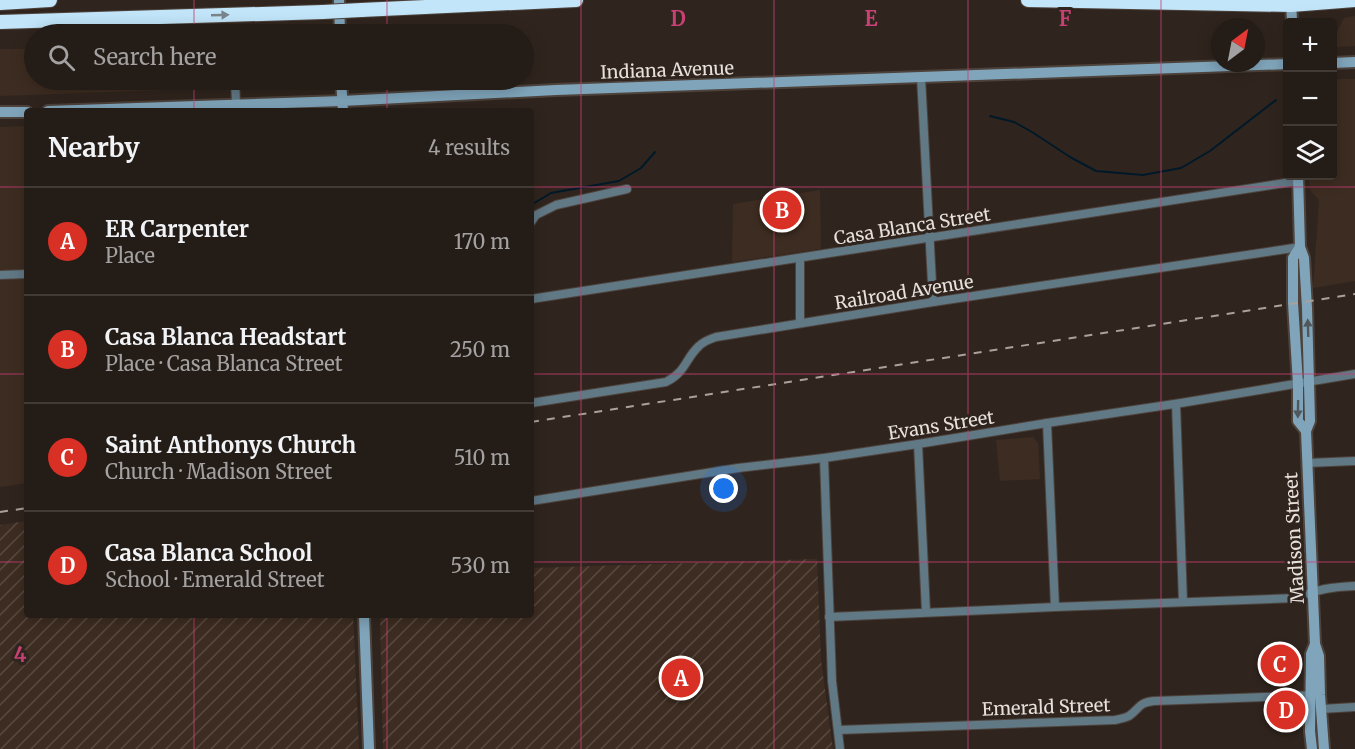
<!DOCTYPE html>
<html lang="en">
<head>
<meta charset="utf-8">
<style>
	body { margin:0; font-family:Merriweather,serif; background:#2c251f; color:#f1f3f6 }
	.controls { position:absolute; right:18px; top:18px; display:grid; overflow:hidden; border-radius:6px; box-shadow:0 3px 15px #0003 }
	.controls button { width:54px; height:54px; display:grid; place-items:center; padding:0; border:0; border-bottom:2px solid #413a35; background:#241c16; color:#f1f3f6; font:30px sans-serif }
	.compass { position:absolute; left:1211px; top:18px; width:54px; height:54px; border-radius:50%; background:#241c16; box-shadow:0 3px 15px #0003; rotate:32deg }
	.you { position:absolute; left:724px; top:489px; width:21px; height:21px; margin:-15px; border:4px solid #fff; border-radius:50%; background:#1a73e8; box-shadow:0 0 0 9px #1a73e833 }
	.badge { display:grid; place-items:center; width:39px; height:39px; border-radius:50%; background:#d93025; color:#fff; font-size:20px; font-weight:700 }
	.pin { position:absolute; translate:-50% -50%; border:3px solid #fff; box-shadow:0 2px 6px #0006 }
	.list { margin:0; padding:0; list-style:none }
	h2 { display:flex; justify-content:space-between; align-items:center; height:78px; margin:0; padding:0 24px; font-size:26px }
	h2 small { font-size:20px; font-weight:400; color:#a3a1a1 }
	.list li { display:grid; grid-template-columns:39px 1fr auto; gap:18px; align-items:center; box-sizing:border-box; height:108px; padding:0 24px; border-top:2px solid #413a35 }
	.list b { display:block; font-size:22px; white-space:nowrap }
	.list p { margin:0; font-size:20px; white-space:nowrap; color:#a3a1a1 }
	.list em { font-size:20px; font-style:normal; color:#a3a1a1 }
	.icon { flex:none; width:33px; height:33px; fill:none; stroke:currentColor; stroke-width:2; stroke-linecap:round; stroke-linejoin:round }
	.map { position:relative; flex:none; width:1355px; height:749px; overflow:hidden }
	.search { position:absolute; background:#241c16; box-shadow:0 3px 15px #0003; left:24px; top:24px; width:510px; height:66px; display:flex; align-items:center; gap:15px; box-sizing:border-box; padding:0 21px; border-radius:33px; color:#a3a1a1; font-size:22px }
	.panel { position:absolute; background:#241c16; box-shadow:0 3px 15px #0003; left:24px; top:108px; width:510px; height:510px; border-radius:6px }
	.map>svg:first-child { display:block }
</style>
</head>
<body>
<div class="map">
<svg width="1355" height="749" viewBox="0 0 1355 749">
	<defs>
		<pattern id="industrial-furrows" width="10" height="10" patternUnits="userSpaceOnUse" patternTransform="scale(1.5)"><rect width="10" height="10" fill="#3d2c21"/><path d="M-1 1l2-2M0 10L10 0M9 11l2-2" fill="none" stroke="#594a41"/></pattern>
	</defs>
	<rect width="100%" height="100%" fill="#30251e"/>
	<!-- built -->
	<g fill="#3d2c21">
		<path d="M1355,16V46L1333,47V40L1344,18Z"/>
		<path d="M0,49H34V80H226V85L222,88L0,96Z"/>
		<path d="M1333,79H1355V281L1313,288L1319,200L1310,190L1309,176H1332Z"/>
		<path d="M27,126V483L0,487V127Z"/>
		<path d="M820,190L821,249L732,262L733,204Z"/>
		<path d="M1033,437L1038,443L1040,479L1000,481L996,440Z"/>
	</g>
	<!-- industrial -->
	<g fill="url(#industrial-furrows)">
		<path d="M27,521V615H353L359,749H0V525Z"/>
		<path d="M817,559L821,660L833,749H383L380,615H531V568Z"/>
	</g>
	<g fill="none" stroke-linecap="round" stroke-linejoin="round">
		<!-- stream -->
		<g stroke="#001928" stroke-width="2">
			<path d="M990,116L1014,122L1032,132L1070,157L1096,171L1143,175L1181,168L1210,151L1276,100"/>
			<path d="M531,205L551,193L619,181L641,168L655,152"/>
		</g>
		<defs>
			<g id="street">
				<path d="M921,77L933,302"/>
				<path d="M235,80L236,104"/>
				<path d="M531,222L536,215L556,205L627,189"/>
				<path d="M800,258V323"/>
				<path d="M0,275L27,274"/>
				<path d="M531,299L1298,181"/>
				<path d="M531,403L666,382C686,372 685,359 699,346C704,341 710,339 716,337L933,302L1300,247"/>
				<path d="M1176,404L1183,602"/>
				<path d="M1047,423L1055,607"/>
				<path d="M918,444L926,612"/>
				<path d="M824,458L832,681L840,749"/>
				<path d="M1307,463L1355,461"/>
				<path d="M531,501L738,468L824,458L918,444L1047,423L1181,403L1355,374"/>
				<path d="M829,617L1055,607L1296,598C1319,589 1331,587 1355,586"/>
				<path d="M1321,709L1355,707"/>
				<path d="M838,730L1115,720C1120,719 1125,718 1129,716C1141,707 1138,703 1154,701L1316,695"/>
			</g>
			<g id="secondary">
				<path d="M339,0L340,34"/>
				<path d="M1291,0L1292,22"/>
				<path d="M1332,63L1355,62"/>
				<path d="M341,80L343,111"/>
				<path d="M48,111L342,101L556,90L1288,64"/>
				<path d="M0,112H27"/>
				<path d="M1298,176L1300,247L1304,258L1307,308L1310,421L1306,431L1315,644L1319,656L1320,695L1324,749"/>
				<path d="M1300,247L1293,258V303L1298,384V421L1306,431"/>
				<path d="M364,615L369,749"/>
				<path d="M1312,749L1310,731L1311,654L1315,644"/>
			</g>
			<g id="highway">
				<path d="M1028,0L1291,5L1355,0"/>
				<path d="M0,3L50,0"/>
				<path d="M361,10L576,0"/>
				<path d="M0,22L323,12"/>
			</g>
		</defs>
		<!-- street casing -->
		<use href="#street" stroke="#4d433c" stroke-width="10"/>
		<!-- secondary casing -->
		<use href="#secondary" stroke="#4d433c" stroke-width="14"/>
		<!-- highway casing -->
		<use href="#highway" stroke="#4d433c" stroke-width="16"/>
		<!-- street -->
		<use href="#street" stroke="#617885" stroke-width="8"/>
		<!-- secondary -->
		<use href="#secondary" stroke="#80a5bb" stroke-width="10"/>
		<!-- highway -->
		<use href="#highway" stroke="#c2e5f9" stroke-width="14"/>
		<!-- rail -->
		<g stroke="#aaa19c" stroke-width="2" stroke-dasharray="8 8" stroke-linecap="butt">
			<path d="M531,422L1355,294"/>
			<path d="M0,512L27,508"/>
		</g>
		<defs>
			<path id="highway-bridge" d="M323,12L361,10"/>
		</defs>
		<!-- highway-bridge casing -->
		<use href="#highway-bridge" stroke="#4d433c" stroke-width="16" stroke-linecap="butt"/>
		<!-- highway-bridge -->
		<use href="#highway-bridge" stroke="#c2e5f9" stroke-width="14"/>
	</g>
	<!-- one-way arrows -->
	<defs><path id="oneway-solid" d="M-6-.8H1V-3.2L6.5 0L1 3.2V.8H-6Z" transform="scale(1.5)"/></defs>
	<use fill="#79858c" href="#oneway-solid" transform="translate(220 15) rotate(-2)"/>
	<g fill="#50585d">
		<use href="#oneway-solid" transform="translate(1308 328) rotate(-92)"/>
		<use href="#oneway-solid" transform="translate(1298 409) rotate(91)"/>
	</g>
	<!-- grid -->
	<path fill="none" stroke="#c94075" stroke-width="1.5" stroke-opacity="0.55" d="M194,0V34M387,0V34M581,0V749M774,0V749M968,0V749M1161,0V749M194,80V111M387,80V111M0,187H27M531,187H1355M0,374H27M531,374H1355M0,562H27M531,562H1355M194,615V749M387,615V749"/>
	<g text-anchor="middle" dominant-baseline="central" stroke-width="6" stroke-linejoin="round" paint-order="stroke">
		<!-- street labels -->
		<g font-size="18" fill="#e7e0db" stroke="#30251e">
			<text transform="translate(667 70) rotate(-2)">Indiana Avenue</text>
			<text transform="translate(912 226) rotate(-9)">Casa Blanca Street</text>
			<text transform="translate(904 292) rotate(-9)">Railroad Avenue</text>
			<text transform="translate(941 425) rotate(-9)">Evans Street</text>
			<text transform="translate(1294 538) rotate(-93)">Madison Street</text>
			<text transform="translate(1046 707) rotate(-2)">Emerald Street</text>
		</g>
	</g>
	<g font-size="20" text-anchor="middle" font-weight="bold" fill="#c94075" stroke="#30251e" stroke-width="6" stroke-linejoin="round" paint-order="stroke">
		<text x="678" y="26">D</text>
		<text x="871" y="26">E</text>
		<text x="1065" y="26">F</text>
		<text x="20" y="662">4</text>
	</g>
</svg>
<div class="controls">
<button>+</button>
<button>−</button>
<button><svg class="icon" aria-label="layers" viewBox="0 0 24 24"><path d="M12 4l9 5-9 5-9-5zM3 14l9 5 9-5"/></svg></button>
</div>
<svg class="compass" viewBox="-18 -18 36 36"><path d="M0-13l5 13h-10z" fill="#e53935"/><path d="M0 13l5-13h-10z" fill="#a3a1a1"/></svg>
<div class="you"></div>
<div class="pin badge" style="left:681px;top:678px">A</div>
<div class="pin badge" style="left:782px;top:210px">B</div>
<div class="pin badge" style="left:1280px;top:664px">C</div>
<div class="pin badge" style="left:1286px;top:710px">D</div>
<div class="search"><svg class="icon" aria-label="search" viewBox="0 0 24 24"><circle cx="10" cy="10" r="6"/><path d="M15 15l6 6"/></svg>Search here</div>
<section class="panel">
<h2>Nearby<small>4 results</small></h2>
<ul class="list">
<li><span class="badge">A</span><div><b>ER Carpenter</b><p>Place</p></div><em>170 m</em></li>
<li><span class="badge">B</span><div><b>Casa Blanca Headstart</b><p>Place · Casa Blanca Street</p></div><em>250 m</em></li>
<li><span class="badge">C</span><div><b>Saint Anthonys Church</b><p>Church · Madison Street</p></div><em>510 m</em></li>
<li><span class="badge">D</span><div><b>Casa Blanca School</b><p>School · Emerald Street</p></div><em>530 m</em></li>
</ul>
</section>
</div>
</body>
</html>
